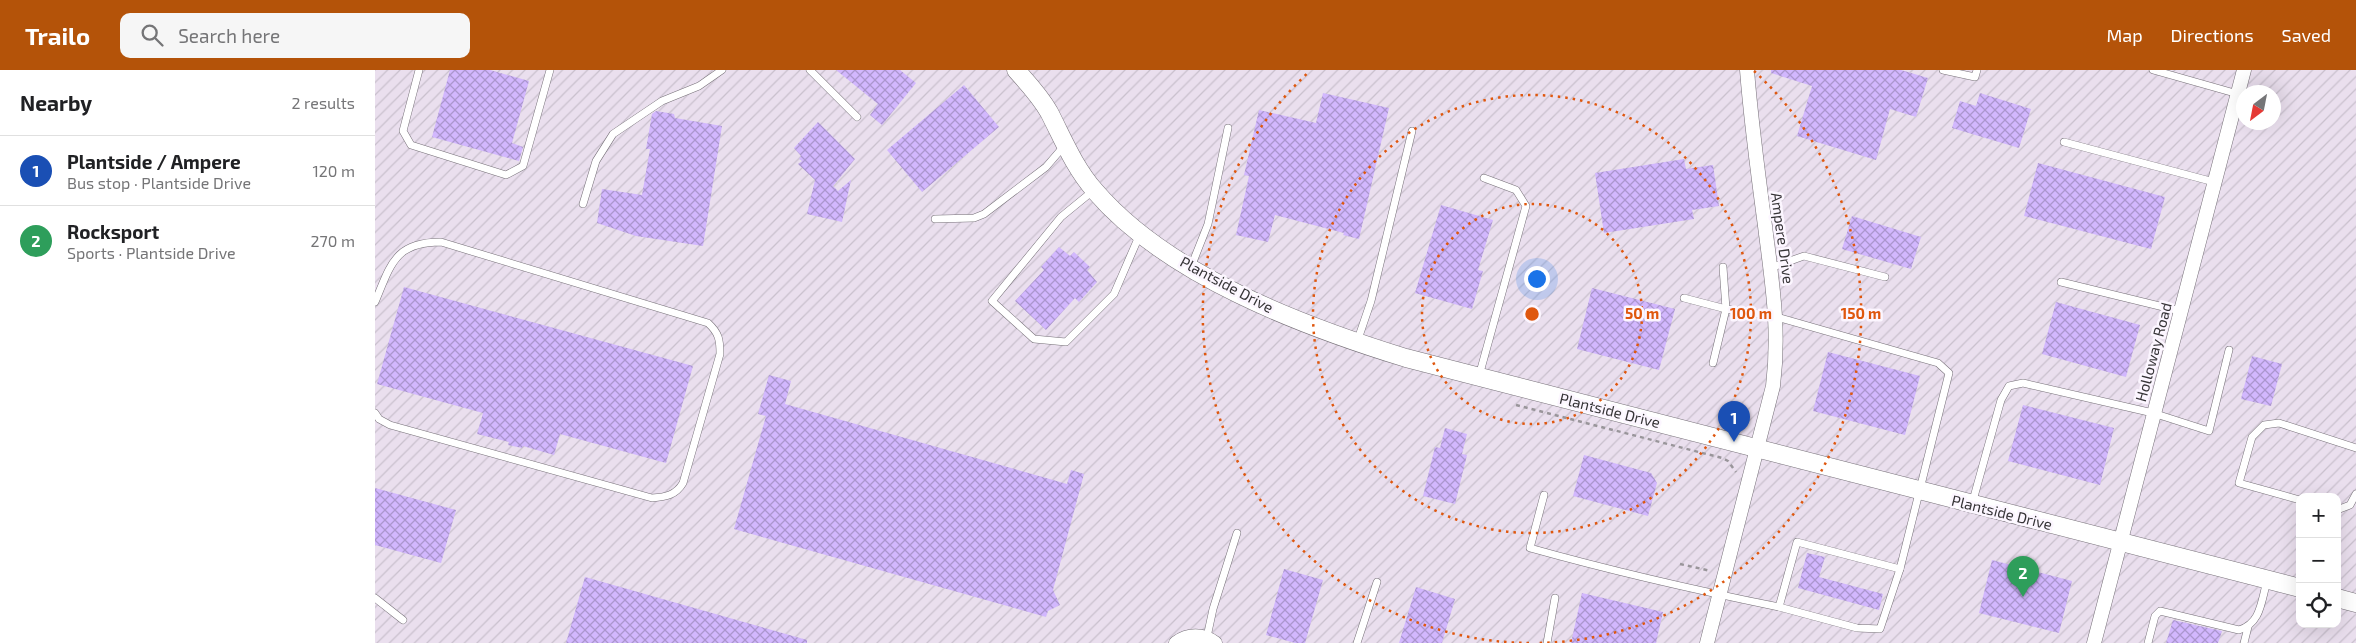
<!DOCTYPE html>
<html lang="en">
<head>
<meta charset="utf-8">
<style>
	body { margin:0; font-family:"Exo 2",sans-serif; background:#f6f6f6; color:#202124 }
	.controls { position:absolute; right:15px; bottom:15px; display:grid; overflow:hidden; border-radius:10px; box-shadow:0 5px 20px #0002 }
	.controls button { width:45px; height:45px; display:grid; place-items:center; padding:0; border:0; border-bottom:1px solid #e0e0e0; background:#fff; color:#202124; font:25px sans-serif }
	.compass { position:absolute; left:1861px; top:15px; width:45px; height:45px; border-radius:50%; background:#fff; box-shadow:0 5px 20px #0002; rotate:212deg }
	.you { position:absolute; left:1161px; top:208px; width:18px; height:18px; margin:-12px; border:4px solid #fff; border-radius:50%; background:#1a73e8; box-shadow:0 0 0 8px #1a73e833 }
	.badge { display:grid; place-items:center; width:32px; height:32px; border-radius:50%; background:#b45309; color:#fff; font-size:16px; font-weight:700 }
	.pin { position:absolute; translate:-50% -41px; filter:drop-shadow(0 1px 2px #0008) }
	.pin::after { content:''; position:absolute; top:26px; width:18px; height:15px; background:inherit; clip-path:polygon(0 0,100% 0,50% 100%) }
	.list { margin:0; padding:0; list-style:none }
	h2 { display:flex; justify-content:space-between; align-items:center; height:65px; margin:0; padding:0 20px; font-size:21px }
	h2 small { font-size:16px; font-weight:400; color:#757577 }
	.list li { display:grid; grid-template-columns:32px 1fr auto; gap:15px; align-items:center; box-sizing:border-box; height:70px; padding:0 20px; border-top:1px solid #e0e0e0 }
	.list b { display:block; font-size:19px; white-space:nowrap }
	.list p { margin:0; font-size:16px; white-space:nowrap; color:#757577 }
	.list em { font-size:16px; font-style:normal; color:#757577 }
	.icon { flex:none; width:28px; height:28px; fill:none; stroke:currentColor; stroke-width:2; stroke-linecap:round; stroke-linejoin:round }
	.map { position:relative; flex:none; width:1981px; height:573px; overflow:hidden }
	header { display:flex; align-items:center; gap:30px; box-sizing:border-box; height:70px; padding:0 25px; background:#b45309; color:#fff }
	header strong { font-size:24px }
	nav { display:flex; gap:28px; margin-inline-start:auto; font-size:18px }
	.search { width:350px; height:45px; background:#f6f6f6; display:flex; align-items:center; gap:12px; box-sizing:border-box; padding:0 18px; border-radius:10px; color:#757577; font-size:19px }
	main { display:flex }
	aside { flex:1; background:#fff }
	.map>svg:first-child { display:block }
</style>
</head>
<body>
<header>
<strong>Trailo</strong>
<div class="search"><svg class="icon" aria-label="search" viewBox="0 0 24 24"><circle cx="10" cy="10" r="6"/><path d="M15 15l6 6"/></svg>Search here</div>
<nav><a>Map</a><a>Directions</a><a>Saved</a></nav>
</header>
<main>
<aside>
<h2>Nearby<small>2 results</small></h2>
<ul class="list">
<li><span class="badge" style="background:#1a4fb4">1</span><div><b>Plantside / Ampere</b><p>Bus stop · Plantside Drive</p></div><em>120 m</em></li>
<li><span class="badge" style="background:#2e9e5b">2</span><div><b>Rocksport</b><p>Sports · Plantside Drive</p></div><em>270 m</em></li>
</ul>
</aside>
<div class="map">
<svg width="1981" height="573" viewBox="0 0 1981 573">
	<defs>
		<pattern id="industrial-furrows" width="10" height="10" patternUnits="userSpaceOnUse" patternTransform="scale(1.25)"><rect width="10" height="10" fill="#eadfee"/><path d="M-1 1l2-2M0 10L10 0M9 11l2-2" fill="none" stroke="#c9c0cd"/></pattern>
		<pattern id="building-cross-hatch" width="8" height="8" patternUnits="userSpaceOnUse" patternTransform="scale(1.25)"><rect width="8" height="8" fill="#d2b7fe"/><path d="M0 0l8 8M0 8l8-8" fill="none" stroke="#ab96ce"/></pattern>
	</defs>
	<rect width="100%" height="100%" fill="#efe9f1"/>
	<!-- industrial -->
	<path fill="url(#industrial-furrows)" fill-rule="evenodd" d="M0,0H1981V573H0ZM1868,22H1898V52H1868ZM1925,427H1962V554H1925Z"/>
	<!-- building -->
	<g fill="url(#building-cross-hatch)">
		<path d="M75,0H115L154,11L137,73L148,77L144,91L57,67Z"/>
		<path d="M461,0H525L541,13L507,55L495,45L503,34Z"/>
		<path d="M1396,0H1526L1553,8L1541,47L1515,39L1501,90L1422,66L1437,16L1396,3Z"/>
		<path d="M589,15L624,57L547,122L512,80Z"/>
		<path d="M948,23L1014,38L984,169L968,165L969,163L900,145L893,172L861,165L874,106L869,105L884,40L941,53Z"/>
		<path d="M1605,23L1656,39L1644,78L1577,58L1585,31L1601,36Z"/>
		<path d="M281,41L299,44L300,48L347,56L328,176L261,166L222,153L227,119L267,125L275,79H271L277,44Z"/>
		<path d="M443,52L480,89L458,116L463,121L476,110L467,152L432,144L440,110L423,94L427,91L424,89L426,86L419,78Z"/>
		<path d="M1309,89L1311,99L1338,95L1344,136L1317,140L1319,149L1229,163L1220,103Z"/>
		<path d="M1663,93L1790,127L1776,179L1649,146Z"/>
		<path d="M1066,135L1118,150L1103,200L1108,201L1097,239L1040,223Z"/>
		<path d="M1477,146L1546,167L1536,199L1467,179Z"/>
		<path d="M684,177L695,186L699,182L715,197L712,200L722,212L704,232L700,228L671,260L640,231L669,200L666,197Z"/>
		<path d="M29,217L318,296L291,393L185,364L179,385L148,376L147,378L133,375L134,372L102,364L108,343L2,314Z"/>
		<path d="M1217,218L1300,239L1284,300L1202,279Z"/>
		<path d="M1681,232L1765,255L1751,307L1667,284Z"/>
		<path d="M1453,282L1545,306L1530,365L1438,341Z"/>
		<path d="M1877,286L1907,294L1896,336L1866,329Z"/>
		<path d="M394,305L416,311L410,334L692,414L696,400L709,404L678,520L685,535L673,541L671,547L359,459L391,346L383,344Z"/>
		<path d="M1648,335L1739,358L1725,415L1633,391Z"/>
		<path d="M1070,358L1092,364L1087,384L1092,385L1080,434L1048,426L1060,377L1065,378Z"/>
		<path d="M1209,385L1276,403L1282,413L1273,446L1198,426Z"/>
		<path d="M0,418L81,440L66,493L0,475Z"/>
		<path d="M1432,483L1450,487L1444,507L1508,524L1504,540L1423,518Z"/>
		<path d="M1617,490L1697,511L1684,563L1604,543Z"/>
		<path d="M909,499L948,510L930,573H920L891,565Z"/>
		<path d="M210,507L432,570V573H191Z"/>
		<path d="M1041,517L1080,529L1067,573H1024Z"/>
		<path d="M1207,523L1288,542L1281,573H1196Z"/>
		<path d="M1798,550L1847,561L1843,573H1791Z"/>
	</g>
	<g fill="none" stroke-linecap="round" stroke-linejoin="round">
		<defs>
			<g id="service">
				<path d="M44,0L28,61L36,75L131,105L148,96L175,0"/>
				<path d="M435,0L482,47"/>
				<path d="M1568,0L1600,7L1602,0"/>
				<path d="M1778,0L1863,24"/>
				<path d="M1689,72L1839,112"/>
				<path d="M719,120L686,147L617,231L659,269L691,272L739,224L765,164"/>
				<path d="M208,134L221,91L238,64L287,31L324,16L347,0"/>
				<path d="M560,149L599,148L609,144L671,97L689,76"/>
				<path d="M816,197L833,154L853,58"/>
				<path d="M1395,198L1429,186L1510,207"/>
				<path d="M1686,212L1805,241"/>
				<path d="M0,232C16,194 20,172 66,172L333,253C344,263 345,270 345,284L308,413C301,425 291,427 277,428L15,355L4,349L0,343"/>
				<path d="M982,272L996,231L1037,61"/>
				<path d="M1338,293L1351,239L1348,197"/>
				<path d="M1104,306L1151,136L1141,120L1109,108"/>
				<path d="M1169,425L1155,478C1237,501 1320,520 1404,537L1422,472L1525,499L1574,303L1563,293L1402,247L1351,239L1309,228"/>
				<path d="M1925,430L1864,413L1877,367L1889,355L1904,353L1981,378"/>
				<path d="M1597,434L1626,330L1634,316L1648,313L1778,343L1834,361L1854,280"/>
				<path d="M1962,440L1975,435L1981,424"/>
				<path d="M0,528L28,550"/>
				<path d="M1404,537L1482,558L1505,559L1525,499"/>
				<path d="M832,567L838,539L862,463"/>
				<path d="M982,573L1002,512"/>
				<path d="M1172,573L1180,528"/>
				<path d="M1773,573L1780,546L1785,541L1864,560C1886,553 1886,532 1892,511"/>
				<path d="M1869,573L1873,557"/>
			</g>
			<g id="minor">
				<path d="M801,573C813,564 828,564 840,573"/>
				<path d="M1332,573L1398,316C1405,259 1397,212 1390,156C1383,104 1376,52 1372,0"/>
				<path d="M1719,573L1869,0"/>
			</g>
			<g id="tertiary">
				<path d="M641,0C652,12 666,28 674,42C688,69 699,97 720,121C792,205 927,256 1031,288L1925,518"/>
				<path d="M1962,528L1981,533"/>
			</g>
		</defs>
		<!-- service casing -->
		<use href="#service" stroke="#767078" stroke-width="8"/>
		<!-- minor casing -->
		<use href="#minor" stroke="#767078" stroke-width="15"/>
		<!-- tertiary casing -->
		<use href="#tertiary" stroke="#767078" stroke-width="19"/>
		<!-- path -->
		<g stroke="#99959a" stroke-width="2.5" stroke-dasharray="4 4" stroke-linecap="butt">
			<path d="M1141,335L1347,388L1353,391L1361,402"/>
			<path d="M1305,494L1336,501"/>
		</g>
		<!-- service -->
		<use href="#service" stroke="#fff" stroke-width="7"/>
		<!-- minor -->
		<use href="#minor" stroke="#fff" stroke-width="14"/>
		<!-- tertiary -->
		<use href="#tertiary" stroke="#fff" stroke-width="18"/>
	</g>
	<!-- distance rings -->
	<g fill="none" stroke="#df570e" stroke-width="2.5" stroke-dasharray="2.5 5">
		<circle cx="1157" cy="244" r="110"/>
		<circle cx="1157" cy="244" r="219"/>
		<path d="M1154 573A329 329 0 0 1 935 1M1379 1A329 329 0 0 1 1160 573"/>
	</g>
	<g text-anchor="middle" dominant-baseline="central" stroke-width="5" stroke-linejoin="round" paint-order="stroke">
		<!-- street labels -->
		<g font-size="15" fill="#363437" stroke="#fcf6ff">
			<text transform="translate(1408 168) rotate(82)">Ampere Drive</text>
			<text transform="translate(852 214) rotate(28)">Plantside Drive</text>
			<text transform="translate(1778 282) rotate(-75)">Holloway Road</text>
			<text transform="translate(1235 340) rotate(14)">Plantside Drive</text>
			<text transform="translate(1627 442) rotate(14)">Plantside Drive</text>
		</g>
	</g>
	<circle cx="1157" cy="244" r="8" fill="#df570e" stroke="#fcf6ff" stroke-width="2.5"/>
	<g font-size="15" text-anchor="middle" font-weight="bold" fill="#df570e" stroke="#fcf6ff" stroke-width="5" stroke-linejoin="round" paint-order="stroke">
		<text x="1267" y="249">50 m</text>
		<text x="1376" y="249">100 m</text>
		<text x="1486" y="249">150 m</text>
	</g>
</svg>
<div class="controls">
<button>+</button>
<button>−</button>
<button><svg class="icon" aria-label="locate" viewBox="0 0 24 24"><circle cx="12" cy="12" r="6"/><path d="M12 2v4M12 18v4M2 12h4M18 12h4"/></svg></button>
</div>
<svg class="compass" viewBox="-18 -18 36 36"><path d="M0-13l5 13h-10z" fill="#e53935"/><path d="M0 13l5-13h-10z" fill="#757577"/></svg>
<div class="you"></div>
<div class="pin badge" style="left:1359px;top:372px;background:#1a4fb4">1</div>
<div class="pin badge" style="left:1648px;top:527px;background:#2e9e5b">2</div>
</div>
</main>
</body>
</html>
